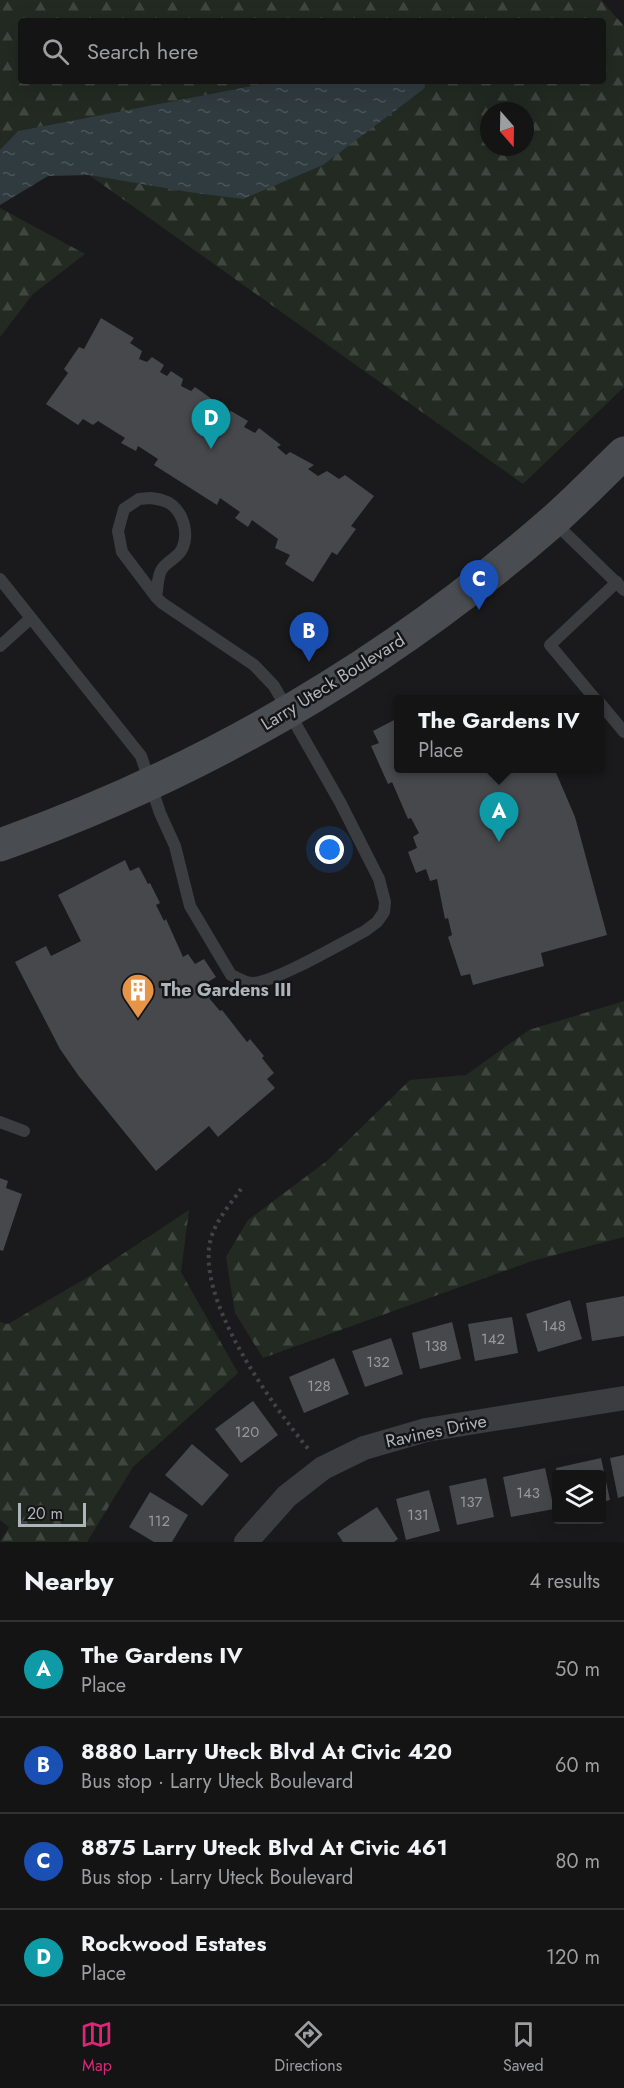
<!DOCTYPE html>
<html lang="en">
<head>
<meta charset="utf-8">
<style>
	body { margin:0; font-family:Jost,sans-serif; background:#1d1d1e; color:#f1f3f6 }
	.controls { position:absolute; right:18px; bottom:18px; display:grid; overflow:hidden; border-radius:6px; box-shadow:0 6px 24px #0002 }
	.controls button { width:54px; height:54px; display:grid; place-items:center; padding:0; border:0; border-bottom:2px solid #333334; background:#141415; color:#f1f3f6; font:30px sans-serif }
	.compass { position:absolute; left:480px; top:102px; width:54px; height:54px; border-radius:50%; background:#141415; box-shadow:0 6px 24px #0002; rotate:160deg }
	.scale { position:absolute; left:18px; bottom:15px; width:68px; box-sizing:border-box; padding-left:6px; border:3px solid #adb4ba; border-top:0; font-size:16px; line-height:21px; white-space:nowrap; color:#adb4ba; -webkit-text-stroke:4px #151517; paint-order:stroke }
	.you { position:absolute; left:330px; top:850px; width:21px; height:21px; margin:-15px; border:4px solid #fff; border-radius:50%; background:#1a73e8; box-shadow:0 0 0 9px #1a73e833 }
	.badge { display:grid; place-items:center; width:39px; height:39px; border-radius:50%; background:#db2777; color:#fff; font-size:20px; font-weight:700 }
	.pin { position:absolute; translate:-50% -50px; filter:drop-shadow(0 2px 3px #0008) }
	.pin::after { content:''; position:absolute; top:32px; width:21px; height:18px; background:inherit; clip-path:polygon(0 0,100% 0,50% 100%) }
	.popup { position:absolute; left:394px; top:695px; width:210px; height:78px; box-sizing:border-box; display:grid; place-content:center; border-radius:6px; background:#141415; filter:drop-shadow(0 2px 4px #0005); font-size:20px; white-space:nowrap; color:#9d9ea0 }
	.popup b { font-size:22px; color:#f1f3f6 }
	.popup::after { content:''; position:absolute; left:50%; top:100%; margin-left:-12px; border:12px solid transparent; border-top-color:#141415 }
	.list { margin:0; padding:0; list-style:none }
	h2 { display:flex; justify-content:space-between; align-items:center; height:78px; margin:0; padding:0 24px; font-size:26px }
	h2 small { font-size:20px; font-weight:400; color:#9d9ea0 }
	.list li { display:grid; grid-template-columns:39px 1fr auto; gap:18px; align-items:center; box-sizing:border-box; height:96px; padding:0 24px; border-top:2px solid #333334 }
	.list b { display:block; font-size:22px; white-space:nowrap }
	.list p { margin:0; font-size:20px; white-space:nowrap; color:#9d9ea0 }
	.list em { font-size:20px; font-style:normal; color:#9d9ea0 }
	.icon { flex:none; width:33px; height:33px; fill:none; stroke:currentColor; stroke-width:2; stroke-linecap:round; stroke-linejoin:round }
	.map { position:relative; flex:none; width:624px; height:1542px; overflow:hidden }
	.search { position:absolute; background:#141415; box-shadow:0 6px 24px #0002; left:18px; right:18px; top:18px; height:66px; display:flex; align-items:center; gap:15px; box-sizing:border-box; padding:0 21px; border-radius:6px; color:#9d9ea0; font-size:22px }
	.sheet { height:462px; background:#141415 }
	nav { display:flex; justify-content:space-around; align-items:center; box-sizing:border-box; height:84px; border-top:2px solid #333334; background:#141415; font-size:16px; color:#9d9ea0 }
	nav a { display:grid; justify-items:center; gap:3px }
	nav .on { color:#db2777 }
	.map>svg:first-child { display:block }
</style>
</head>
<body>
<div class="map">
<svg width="624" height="1542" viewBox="0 0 624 1542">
	<defs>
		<pattern id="forest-firs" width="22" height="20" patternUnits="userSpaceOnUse" patternTransform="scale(1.5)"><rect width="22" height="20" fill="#222a22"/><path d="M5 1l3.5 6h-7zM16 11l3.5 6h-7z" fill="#3f4640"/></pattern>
		<pattern id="water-ripples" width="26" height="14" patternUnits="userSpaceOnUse" patternTransform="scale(1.5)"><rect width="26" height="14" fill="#303b3f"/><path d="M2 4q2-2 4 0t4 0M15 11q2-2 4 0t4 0" fill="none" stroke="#4b5559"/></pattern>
	</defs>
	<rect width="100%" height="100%" fill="#1a1a1c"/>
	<!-- forest -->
	<g fill="url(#forest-firs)" fill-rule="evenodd">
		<path d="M0,0H601L624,26V387L523,484L89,175L188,192L425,89L422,81H603V21H21V81H278L18,131L0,150ZM489,111H525V147H489Z"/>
		<path d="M0,208L85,254L33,294L0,337Z"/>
		<path d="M624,1001V1237L532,1261L263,1358L235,1313L226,1257L248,1220L327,1161L410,1080L466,1075L529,1030Z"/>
		<path d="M189,1210L181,1272L238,1373L133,1467L87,1542H0L9,1527L0,1520V1322L8,1324L88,1277Z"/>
	</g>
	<!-- water -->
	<path fill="url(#water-ripples)" d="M278,81H422L425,88L323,165L243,199L188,192L89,175L48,176L0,205V150L18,131Z"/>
	<!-- building -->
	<g fill="#47484c">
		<path d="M101,318L134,338L130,343L142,351L139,359L147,362L152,357L164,365L160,372L167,376L171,371L183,379L181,386L191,391L195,387L216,402L213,408L226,415L231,411L248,421L244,427L255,433L259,428L281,445L277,447L286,455L290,452L314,465L308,469L318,476L327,471L339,479L345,475L374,496L351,526L356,529L337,555L332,552L313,582L285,564L290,555L275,548L278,539L252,520L248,527L235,518L240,512L220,498L217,505L154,465L158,459L138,446L136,451L121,443L125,438L98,421L93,425L83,419L78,425L46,404L68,373L64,369L79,347L84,349Z"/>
		<path d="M398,718V768H554L575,817L607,935L541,953L544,966L473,985L470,974L461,976L448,937L452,935L448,918L445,919L437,879L430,881L426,869L416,873L408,852L417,848L413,837L419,833L411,818L408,819L392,782L388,784L371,746L379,743L373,731Z"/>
		<path d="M125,860L130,871L139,867L148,884L150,883L160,903L156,905L164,921L166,919L183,957L188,954L195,964L204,959L216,977L208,982L215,993L209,998L220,1011L222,1010L247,1042L250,1039L264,1056L262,1058L274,1073L267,1079L275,1088L218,1137L209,1126L156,1171L78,1075L60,1049L15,962L46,946L51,956L81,941L58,895Z"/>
		<path d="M0,1178L8,1181L6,1188L22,1194L3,1251L0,1250Z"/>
		<path d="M624,1296V1336L592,1341L586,1303Z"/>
		<path d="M570,1300L582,1339L538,1352L526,1314Z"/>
		<path d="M512,1317L518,1353L475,1361L468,1324Z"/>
		<path d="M452,1322L461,1359L420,1369L412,1333Z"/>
		<path d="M391,1338L403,1374L365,1387L352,1351Z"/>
		<path d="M334,1358L349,1394L304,1413L289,1377Z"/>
		<path d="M253,1401L278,1435L241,1463L215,1429Z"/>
		<path d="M192,1444L229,1475L202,1506L165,1475Z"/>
		<path d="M624,1455V1496L618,1498L610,1458Z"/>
		<path d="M601,1458L610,1500L602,1502V1474H557L556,1468Z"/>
		<path d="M545,1468L554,1509L511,1517L503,1477Z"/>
		<path d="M486,1478L494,1517L457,1525L449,1486Z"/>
		<path d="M429,1490L440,1531L406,1540L396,1499Z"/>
		<path d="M150,1492L188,1515L172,1542H154L129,1527Z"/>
		<path d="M377,1507L398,1539L394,1542H343L337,1533Z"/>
	</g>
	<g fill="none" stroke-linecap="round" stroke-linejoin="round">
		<!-- path -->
		<path stroke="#414447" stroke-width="4" stroke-dasharray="3 4.5" stroke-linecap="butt" d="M241,1189C231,1203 218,1218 212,1235C191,1295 273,1406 310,1451"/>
		<!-- lane -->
		<g stroke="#3b3d40" stroke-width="12">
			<path d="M150,498C158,499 166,500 172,505C184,515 189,535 182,549C178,558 167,561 162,569C157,576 158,588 156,597L122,552L118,531L124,509L139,499Z"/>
			<path d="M554,522L624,590"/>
			<path d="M0,579L141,756L160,813L175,846L190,906L231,975C238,978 246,983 253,983C275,982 342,943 365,931L377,922L384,912L385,902L379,879L340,802L274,686L254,665L162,603L156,597"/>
			<path d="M0,646L31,618"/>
			<path d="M596,700L550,645L617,582"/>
			<path d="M600,703L624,732"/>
			<path d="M0,1122L24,1131"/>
		</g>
		<!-- street -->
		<path stroke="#3b3d40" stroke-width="24" d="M246,1542L287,1496L323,1468L364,1448L426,1430L624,1398"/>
		<!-- secondary -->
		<path stroke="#494c50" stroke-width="33" d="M0,845C205,772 388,665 552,522C577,500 600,476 624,453"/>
	</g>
	<!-- icons -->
	<defs>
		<symbol id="building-pin" viewBox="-11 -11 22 30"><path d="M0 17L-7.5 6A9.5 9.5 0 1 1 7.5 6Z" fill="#e69448" stroke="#151517"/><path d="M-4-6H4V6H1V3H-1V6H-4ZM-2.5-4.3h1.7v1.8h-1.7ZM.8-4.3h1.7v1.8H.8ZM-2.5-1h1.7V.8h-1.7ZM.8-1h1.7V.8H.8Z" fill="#fff"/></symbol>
	</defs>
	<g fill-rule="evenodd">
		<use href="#building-pin" x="119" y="971" width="38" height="52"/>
	</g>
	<g text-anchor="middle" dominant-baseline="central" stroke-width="5" stroke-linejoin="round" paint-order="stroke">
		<!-- number labels -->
		<g font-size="15" fill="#94999e">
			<text x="554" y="1326">148</text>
			<text x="493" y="1339">142</text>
			<text x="436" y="1346">138</text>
			<text x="378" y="1362">132</text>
			<text x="319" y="1386">128</text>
			<text x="247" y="1432">120</text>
			<text x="528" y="1493">143</text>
			<text x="471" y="1502">137</text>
			<text x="418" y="1515">131</text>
			<text x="159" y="1521">112</text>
		</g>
		<!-- street labels -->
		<g font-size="18" fill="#adb4ba" stroke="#151517">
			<text transform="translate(333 682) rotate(-32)">Larry Uteck Boulevard</text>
			<text transform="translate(436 1431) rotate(-12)">Ravines Drive</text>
		</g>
		<!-- poi labels -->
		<g font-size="18" font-weight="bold" fill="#adb4ba" stroke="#151517" text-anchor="start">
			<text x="161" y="990">The Gardens III</text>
		</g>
	</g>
</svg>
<div class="controls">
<button><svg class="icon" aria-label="layers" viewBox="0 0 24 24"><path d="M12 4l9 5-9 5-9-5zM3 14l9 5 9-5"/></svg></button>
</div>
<svg class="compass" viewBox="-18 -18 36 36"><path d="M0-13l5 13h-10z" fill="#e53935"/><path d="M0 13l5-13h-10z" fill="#9d9ea0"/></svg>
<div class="scale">20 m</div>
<div class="you"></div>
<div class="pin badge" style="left:499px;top:842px;background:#0f9aa8">A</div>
<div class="popup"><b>The Gardens IV</b>Place</div>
<div class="pin badge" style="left:309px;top:662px;background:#1a4fb4">B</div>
<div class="pin badge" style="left:479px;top:610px;background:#1a4fb4">C</div>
<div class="pin badge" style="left:211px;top:449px;background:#0f9aa8">D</div>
<div class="search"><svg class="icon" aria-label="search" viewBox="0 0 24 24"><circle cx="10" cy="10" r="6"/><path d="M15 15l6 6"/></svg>Search here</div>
</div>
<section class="sheet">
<h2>Nearby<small>4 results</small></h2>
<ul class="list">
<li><span class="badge" style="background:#0f9aa8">A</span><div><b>The Gardens IV</b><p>Place</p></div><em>50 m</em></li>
<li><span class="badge" style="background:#1a4fb4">B</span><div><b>8880 Larry Uteck Blvd At Civic 420</b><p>Bus stop · Larry Uteck Boulevard</p></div><em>60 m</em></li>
<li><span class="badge" style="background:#1a4fb4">C</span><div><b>8875 Larry Uteck Blvd At Civic 461</b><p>Bus stop · Larry Uteck Boulevard</p></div><em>80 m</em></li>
<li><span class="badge" style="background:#0f9aa8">D</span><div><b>Rockwood Estates</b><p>Place</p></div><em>120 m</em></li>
</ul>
</section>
<nav>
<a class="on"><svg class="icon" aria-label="map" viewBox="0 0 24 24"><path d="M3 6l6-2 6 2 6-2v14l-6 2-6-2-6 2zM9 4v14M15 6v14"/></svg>Map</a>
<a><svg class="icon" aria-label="directions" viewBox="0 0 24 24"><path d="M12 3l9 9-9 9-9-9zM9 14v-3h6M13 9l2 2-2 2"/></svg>Directions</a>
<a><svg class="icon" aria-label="saved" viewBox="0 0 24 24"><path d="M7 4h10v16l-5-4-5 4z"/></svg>Saved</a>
</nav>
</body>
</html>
